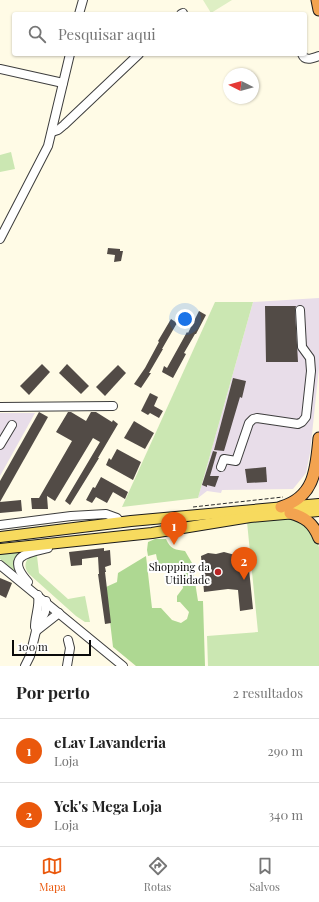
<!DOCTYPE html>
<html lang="pt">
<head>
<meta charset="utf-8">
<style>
	body { margin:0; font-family:"Playfair Display",serif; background:#f6f6f6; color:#222 }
	.compass { position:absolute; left:223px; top:68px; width:36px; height:36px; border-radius:50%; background:#fff; box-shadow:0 1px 3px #0004; rotate:276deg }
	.scale { position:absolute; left:12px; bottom:10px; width:79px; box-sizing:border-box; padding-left:4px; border:2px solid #0a0a0a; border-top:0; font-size:11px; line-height:14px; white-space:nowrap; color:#0a0a0a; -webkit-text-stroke:3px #fff; paint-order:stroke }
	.you { position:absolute; left:185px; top:319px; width:14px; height:14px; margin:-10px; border:3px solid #fff; border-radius:50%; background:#1a73e8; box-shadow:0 0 0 6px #1a73e833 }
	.badge { display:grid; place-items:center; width:26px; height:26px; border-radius:50%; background:#ea580c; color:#fff; font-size:13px; font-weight:700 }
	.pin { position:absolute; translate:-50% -33px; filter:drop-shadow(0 1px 2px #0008) }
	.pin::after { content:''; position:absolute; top:21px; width:14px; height:12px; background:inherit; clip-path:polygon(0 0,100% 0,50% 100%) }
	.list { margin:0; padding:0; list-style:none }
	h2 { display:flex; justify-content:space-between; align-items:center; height:52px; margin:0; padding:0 16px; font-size:17px }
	h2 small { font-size:13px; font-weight:400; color:#767676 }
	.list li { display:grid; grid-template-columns:26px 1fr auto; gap:12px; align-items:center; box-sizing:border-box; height:64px; padding:0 16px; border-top:1px solid #e0e0e0 }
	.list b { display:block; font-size:15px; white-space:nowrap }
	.list p { margin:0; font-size:13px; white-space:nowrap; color:#767676 }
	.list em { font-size:13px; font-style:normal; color:#767676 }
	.icon { flex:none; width:22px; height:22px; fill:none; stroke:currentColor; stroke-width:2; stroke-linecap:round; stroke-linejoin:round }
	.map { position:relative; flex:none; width:319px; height:666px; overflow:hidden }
	.search { position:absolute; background:#fff; box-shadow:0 1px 3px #0004; left:12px; right:12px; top:12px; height:44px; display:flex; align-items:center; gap:10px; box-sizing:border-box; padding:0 14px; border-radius:4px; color:#767676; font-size:15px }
	.sheet { height:180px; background:#fff }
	nav { display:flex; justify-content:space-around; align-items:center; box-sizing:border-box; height:56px; border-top:1px solid #e0e0e0; background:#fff; font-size:11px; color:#767676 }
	nav a { display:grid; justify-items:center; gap:2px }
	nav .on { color:#ea580c }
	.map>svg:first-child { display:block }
</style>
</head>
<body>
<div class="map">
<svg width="319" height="666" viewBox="0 0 319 666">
	<rect width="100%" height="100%" fill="#fffbe6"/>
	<!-- industrial -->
	<g fill="#e8dde9">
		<path d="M319,298V368L310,453L306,473L293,489L222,490L221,493L207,491L198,498L253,302Z"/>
		<path d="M0,413H35L0,476Z"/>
	</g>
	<!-- green -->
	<g fill="#cbe7b2">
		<path d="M11,152L15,169L0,172V155Z"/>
		<path d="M215,302H253L198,498L122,507Z"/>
		<path d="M288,519C308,523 312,528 319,547V666H208L207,636L258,632L247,522Z"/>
		<path d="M21,550C14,557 13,563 16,572L0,559V552Z"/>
		<path d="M31,556H37L39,573L68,599L85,596L90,622H85L76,616L29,574C24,568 24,561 31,556Z"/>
	</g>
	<!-- forest -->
	<path fill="#aed892" d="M155,539H166C170,549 176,550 185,551L192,563L198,601H203L205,666H136L113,647L106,587L117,582L118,573L146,556L152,608H161L172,620L181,623L187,619L189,612L180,602H177V596L183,588L179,564L167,565L158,564L156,554L148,556L147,550L148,542Z"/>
	<!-- pitch -->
	<path fill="#deefc4" d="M203,0H232L211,13Z"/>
	<!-- building -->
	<g fill="#524b46">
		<path d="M108,248L120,249V251H123L121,261L114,262L115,255L107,254Z"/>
		<path d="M265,306H296L295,310L298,362H266Z"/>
		<path d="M199,311L206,315L196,334H195L184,353L186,354L173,378L162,372L164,366L167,368L187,332L188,333Z"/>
		<path d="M171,319L177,323L162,349H163L149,373H151L141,388L134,384L145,368L159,342L158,341Z"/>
		<path d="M42,364L50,372L29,395L20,386Z"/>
		<path d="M67,364L89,386L81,394L59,373Z"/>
		<path d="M118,365L126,373L105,396L96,387Z"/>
		<path d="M233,378L246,381L242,398L240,397L224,451L214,450Z"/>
		<path d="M150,393L158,397L154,406L163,411L159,418L150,413L148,415L141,411Z"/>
		<path d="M39,412L48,417L0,502V481Z"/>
		<path d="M68,412H71L86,421L91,412H96L112,422L113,420L118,424L98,458H99L70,505L65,501L100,442L93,438L55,501L47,496L48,509H32L31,498H39L72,441L56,432Z"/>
		<path d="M134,421L154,433L145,449L124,438Z"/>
		<path d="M117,449L141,462L133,480L106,465L109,458L111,460Z"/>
		<path d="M213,451L217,452L210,476H219L215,487L207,485V487L202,485Z"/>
		<path d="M266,467L267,482L247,483L245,469Z"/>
		<path d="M101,477L128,492L125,499L113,492L107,503L96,497L92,503L86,500L93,487L95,488Z"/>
		<path d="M21,500L22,511L0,513V502Z"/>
		<path d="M104,548V551L110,550L111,565L105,567L106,572H105L111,623L105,624L98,574H99L98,557L82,559V565L71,566L69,552Z"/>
		<path d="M247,549L253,609L240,611L238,590L228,589L204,592L201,556L208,553L216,554L224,552L235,555V551Z"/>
		<path d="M0,578L12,583L6,598L0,595Z"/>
	</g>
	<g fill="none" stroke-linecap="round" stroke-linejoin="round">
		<defs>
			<g id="minor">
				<path d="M79,14L83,0"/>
				<path d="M181,14L183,13"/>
				<path d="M302,54C305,62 313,58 319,56"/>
				<path d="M0,69L63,83"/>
				<path d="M52,132L58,130L64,125L139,54"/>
				<path d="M0,239L48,146L70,54"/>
				<path d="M0,407L113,406"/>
				<path d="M0,445L12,425"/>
				<path d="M221,467L224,459L236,461L249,423L253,419L257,418L298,424L302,422L306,417L311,371L310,358L302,347L300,310"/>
				<path d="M0,525L71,516L106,514L117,518L121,523"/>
				<path d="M0,565L123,666"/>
				<path d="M28,582C5,556 26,553 48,548"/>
				<path d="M35,627C35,616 40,606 38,595"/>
				<path d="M36,631L59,613"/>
				<path d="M25,666L30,656L36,631L45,612L46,601"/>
				<path d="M67,666L70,648L68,640"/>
			</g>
			<g id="major">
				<path d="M0,537L131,521L319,504"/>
				<path d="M0,549L152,533L250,517L319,511"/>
			</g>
			<g id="highway">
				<path d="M317,0L319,10"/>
				<path d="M281,507C315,497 316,469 319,438"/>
				<path d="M290,513C305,517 313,523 319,538"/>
			</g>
		</defs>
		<!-- minor casing -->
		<use href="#minor" stroke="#3d3d3d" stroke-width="10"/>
		<!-- major casing -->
		<use href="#major" stroke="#1b1b1b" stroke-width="12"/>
		<!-- highway casing -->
		<use href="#highway" stroke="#1b1b1b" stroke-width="13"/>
		<!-- path -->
		<path stroke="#2c2c2c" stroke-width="1" stroke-dasharray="4 2" stroke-linecap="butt" d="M193,507L283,497"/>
		<!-- minor -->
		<use href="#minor" stroke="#fff" stroke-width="8"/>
		<!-- major -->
		<use href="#major" stroke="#f7da5e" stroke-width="10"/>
		<!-- highway -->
		<use href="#highway" stroke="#f3a350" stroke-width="11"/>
	</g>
	<!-- markers -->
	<circle fill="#b72525" stroke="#fff" stroke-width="1.5" cx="218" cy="572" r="4"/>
	<g text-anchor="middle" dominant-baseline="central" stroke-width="4" stroke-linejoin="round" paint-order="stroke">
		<!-- poi labels -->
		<g font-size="11" fill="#0a0a0a" stroke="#fff" text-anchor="end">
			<text x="210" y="566">Shopping da<tspan x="210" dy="13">Utilidade</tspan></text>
		</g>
	</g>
</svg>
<svg class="compass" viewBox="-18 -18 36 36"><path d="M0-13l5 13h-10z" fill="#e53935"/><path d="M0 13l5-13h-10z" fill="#767676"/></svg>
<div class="scale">100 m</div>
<div class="you"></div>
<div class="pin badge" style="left:174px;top:545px">1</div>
<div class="pin badge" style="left:244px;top:580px">2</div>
<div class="search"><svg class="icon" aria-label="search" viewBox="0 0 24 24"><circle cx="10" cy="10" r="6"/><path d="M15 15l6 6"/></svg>Pesquisar aqui</div>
</div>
<section class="sheet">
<h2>Por perto<small>2 resultados</small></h2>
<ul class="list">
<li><span class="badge">1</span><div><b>eLav Lavanderia</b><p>Loja</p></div><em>290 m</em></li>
<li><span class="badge">2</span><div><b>Yck's Mega Loja</b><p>Loja</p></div><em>340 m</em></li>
</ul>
</section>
<nav>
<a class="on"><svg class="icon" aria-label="map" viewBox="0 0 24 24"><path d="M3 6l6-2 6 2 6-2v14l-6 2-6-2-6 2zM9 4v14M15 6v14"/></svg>Mapa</a>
<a><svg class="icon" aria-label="directions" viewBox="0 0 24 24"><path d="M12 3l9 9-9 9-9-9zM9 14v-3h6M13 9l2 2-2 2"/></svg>Rotas</a>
<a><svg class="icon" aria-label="saved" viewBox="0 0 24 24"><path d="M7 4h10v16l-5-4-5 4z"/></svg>Salvos</a>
</nav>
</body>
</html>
